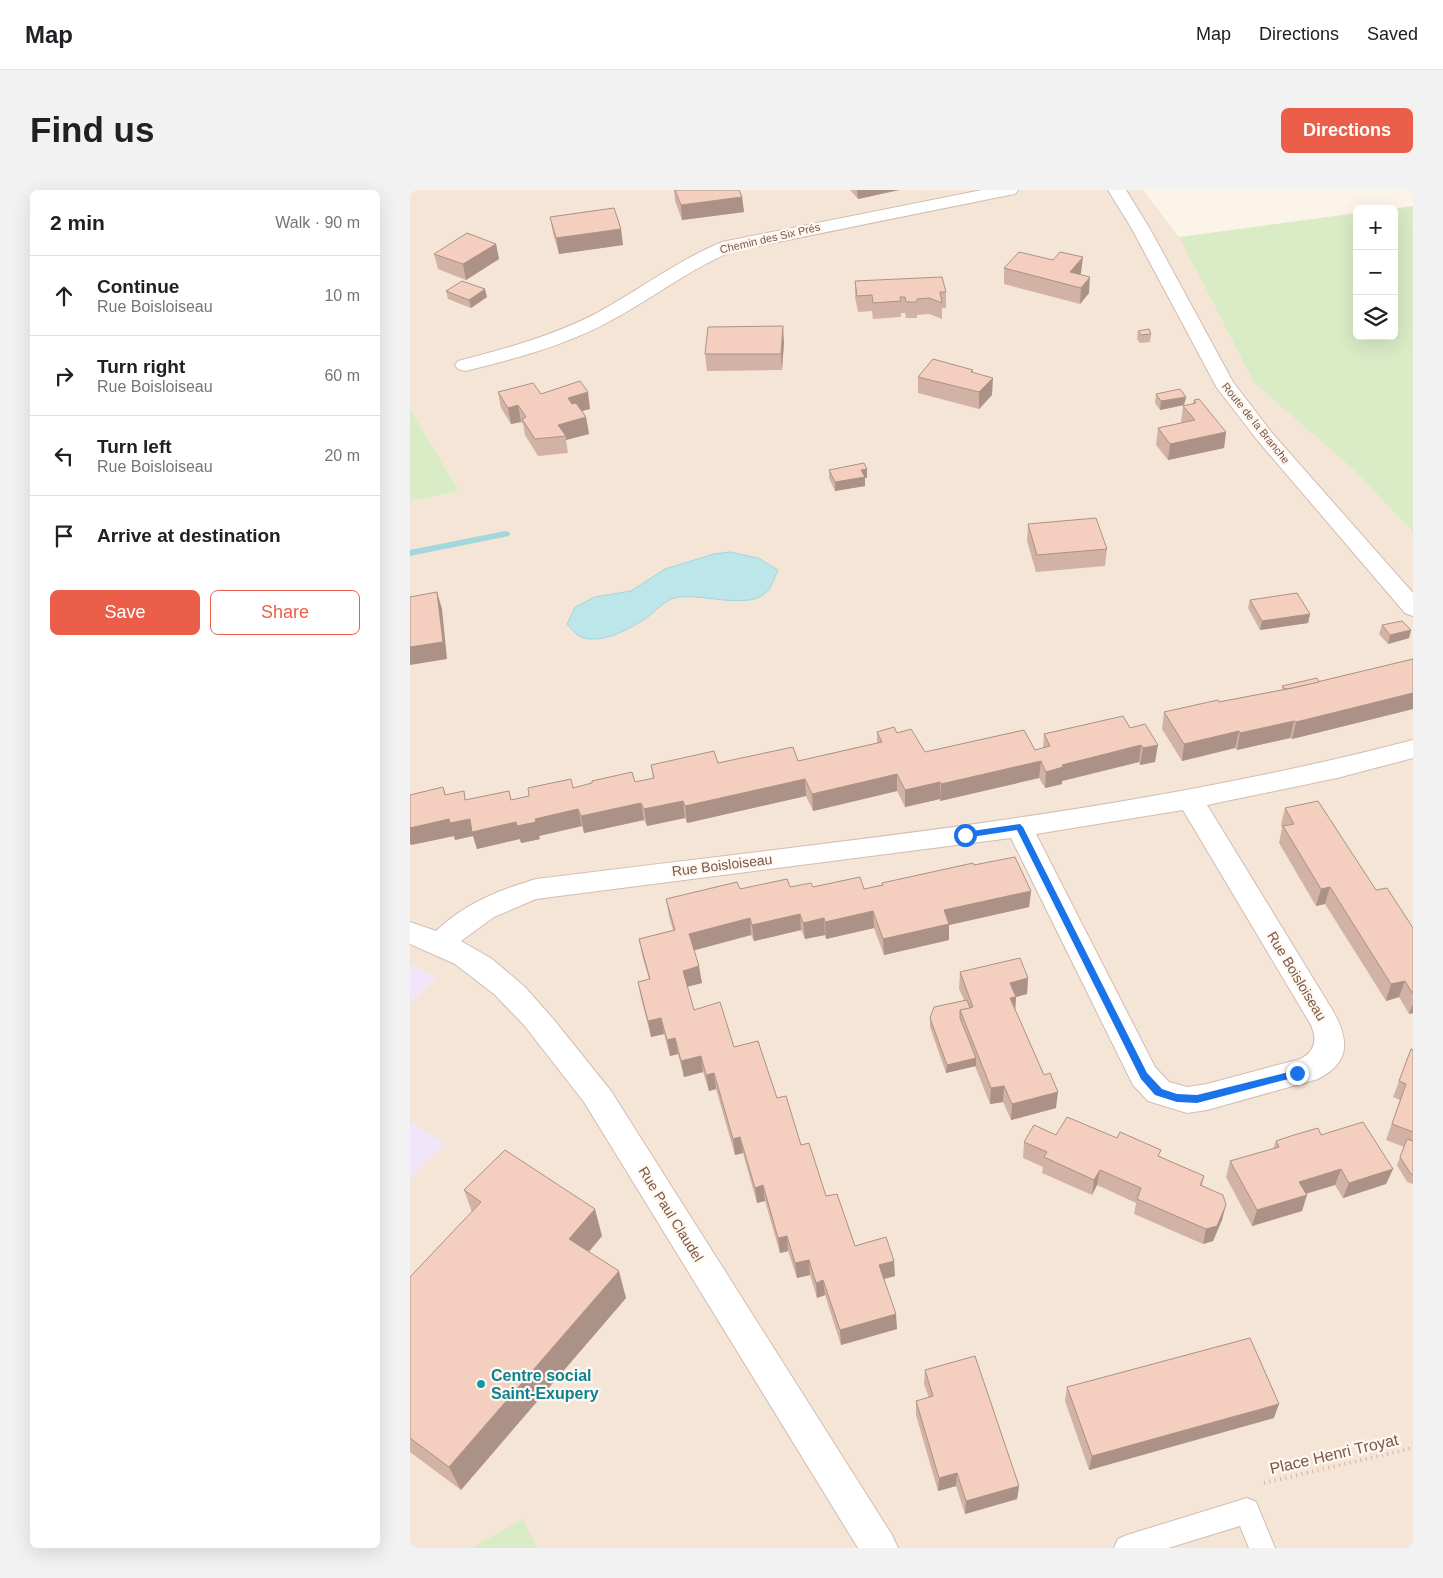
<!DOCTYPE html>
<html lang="en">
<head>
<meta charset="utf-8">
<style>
	body { margin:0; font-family:Arial,sans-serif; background:#f2f2f2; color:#202124 }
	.controls { position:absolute; right:15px; top:15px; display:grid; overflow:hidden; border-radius:8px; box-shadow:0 5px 20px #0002 }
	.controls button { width:45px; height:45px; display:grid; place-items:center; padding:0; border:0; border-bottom:1px solid #e0e0e0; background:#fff; color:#202124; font:25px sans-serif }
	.stop { position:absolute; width:15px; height:15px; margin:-11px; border:4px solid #1a73e8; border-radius:50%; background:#fff }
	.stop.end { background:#1a73e8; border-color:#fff; box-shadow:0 1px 5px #0008 }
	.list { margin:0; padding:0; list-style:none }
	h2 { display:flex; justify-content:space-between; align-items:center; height:65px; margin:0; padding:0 20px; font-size:21px }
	h2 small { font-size:16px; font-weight:400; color:#757577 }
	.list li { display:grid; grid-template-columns:32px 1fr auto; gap:15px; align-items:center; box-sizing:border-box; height:80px; padding:0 20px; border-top:1px solid #e0e0e0 }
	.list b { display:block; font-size:19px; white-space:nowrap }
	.list p { margin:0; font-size:16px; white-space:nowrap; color:#757577 }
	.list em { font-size:16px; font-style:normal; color:#757577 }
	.actions { display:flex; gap:10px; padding:15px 20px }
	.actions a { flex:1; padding:11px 0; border:1px solid #eb5f4a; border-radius:8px; text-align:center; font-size:18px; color:#eb5f4a }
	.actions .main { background:#eb5f4a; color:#fff }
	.icon { flex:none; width:28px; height:28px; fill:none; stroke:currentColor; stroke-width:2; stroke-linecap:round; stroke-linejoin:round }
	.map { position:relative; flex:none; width:1003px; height:1358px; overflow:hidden; border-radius:8px }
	header { display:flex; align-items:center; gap:30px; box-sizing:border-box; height:70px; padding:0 25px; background:#fff; border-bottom:1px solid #e0e0e0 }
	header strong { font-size:24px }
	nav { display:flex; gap:28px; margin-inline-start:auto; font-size:18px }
	.intro { display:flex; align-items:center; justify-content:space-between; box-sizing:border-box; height:120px; padding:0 30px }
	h1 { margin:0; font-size:35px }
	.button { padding:12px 22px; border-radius:8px; background:#eb5f4a; color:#fff; font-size:18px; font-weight:700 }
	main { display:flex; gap:30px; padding:0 30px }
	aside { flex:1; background:#fff; border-radius:8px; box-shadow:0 5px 20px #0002 }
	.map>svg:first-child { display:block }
</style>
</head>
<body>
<header>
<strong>Map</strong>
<nav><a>Map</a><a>Directions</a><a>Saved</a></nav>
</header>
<div class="intro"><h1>Find us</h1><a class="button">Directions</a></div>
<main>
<aside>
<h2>2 min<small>Walk · 90 m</small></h2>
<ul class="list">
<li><svg class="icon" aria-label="ahead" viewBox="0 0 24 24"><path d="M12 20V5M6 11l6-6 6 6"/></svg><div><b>Continue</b><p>Rue Boisloiseau</p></div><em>10 m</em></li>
<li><svg class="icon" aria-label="right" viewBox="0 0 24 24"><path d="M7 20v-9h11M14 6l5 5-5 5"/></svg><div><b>Turn right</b><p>Rue Boisloiseau</p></div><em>60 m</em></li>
<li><svg class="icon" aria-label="left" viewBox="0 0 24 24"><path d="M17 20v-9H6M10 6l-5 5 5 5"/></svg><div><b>Turn left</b><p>Rue Boisloiseau</p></div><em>20 m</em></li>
<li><svg class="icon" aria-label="arrive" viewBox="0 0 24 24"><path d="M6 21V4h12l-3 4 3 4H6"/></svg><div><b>Arrive at destination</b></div></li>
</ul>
<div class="actions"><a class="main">Save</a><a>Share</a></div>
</aside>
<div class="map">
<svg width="1003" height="1358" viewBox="0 0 1003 1358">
	<rect width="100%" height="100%" fill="#fdf4e9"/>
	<!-- residential -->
	<path fill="#f5e5d7" d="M0,0H733L769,47L844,193L944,280L1003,342V1358H0V311L49,301L0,219Z"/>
	<!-- education -->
	<g fill="#f1e5fa">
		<path d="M0,773L26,789L0,813Z"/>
		<path d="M0,932L35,954L0,988Z"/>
	</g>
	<!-- green -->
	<g fill="#d9ecc6">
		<path d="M1003,16V342L944,280L844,193L769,47L947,23V146H984V19H980Z"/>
		<path d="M0,219L49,301L0,311Z"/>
		<path d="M113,1329L127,1358H62Z"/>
	</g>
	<!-- water -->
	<path fill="#bce6e9" stroke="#a2d7db" d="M320,362L348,368L368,380C365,386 363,393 360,398C343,424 290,401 264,408C255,411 246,420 239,426C222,438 192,455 171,447C166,445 161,438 157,434L165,417L185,407L221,401L255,379L304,364Z"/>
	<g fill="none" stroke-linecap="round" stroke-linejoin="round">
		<!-- stream -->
		<path fill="#a2d7db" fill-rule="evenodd" d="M95,341L99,342L100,344L99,346L0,366V360Z"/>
		<defs>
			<path id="lane" d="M837,1308L846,1312L865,1358H839L830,1336L758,1358H704L708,1349L717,1345Z"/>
			<g id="street">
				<path d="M572,0H608L605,4L599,5L323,61C279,79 242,109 200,131C155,156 104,169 55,181L48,179L45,175L48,171C95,159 142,146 185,124C228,101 266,71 312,52Z"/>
				<path d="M698,0H716L740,39L823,192L862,243L1003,403V426L995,423L848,251L807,198L722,39Z"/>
				<path d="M1003,550V568L927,588L797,615L923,821C939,850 941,872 908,889L797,920L777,923L738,911L723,895L601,648L126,709L84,727L51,751L82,769L115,797L144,830L201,901L482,1345L488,1358H448L174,912L114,835L84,804L45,774L0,754V732L26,741C55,713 89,700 126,689C419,652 716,625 1003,550ZM773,620L901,835C908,851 904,862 890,869L797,894L777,897L759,892L745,877L626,644Z"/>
			</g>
		</defs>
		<!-- lane casing -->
		<use href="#lane" stroke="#d3bcb0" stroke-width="2"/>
		<!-- street casing -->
		<use href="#street" stroke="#d3bcb0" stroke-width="2"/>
		<!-- path -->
		<path stroke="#dab2a2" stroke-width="4" stroke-dasharray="1 4.5" stroke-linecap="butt" d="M854,1293L1003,1258"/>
		<!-- lane -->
		<use href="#lane" fill="#fff" fill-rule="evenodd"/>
		<!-- street -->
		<use href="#street" fill="#fff" fill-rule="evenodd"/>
	</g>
	<!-- wall -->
	<g fill="#d2b2a4">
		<path d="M264,0H329L332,7L334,22L272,30L265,11Z"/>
		<path d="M440,0H489L448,9Z"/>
		<path d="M140,27L213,55L149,64L143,43Z"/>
		<path d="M86,54L89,69L56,90L28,79L24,64Z"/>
		<path d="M594,78L671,83L670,84L679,103L670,114L594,94Z"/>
		<path d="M445,91L536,102V118H532V129L519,124L507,125V128H496L495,123H491V127L463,129L462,121L448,122L445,107Z"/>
		<path d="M36,101L77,107L61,118L38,109Z"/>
		<path d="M728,141L741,144L740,152L730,153L727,149Z"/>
		<path d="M374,152L372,180L297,181L295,164Z"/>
		<path d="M563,180V182L582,205L569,219L508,203V187Z"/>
		<path d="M88,202L131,204L180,219L172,221L176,227L179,244L156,250L158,263L128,266L115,245L113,234L111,232L101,234L91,218Z"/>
		<path d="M746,204L776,207L774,215L750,220L745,213Z"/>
		<path d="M784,210L816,242L814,258L758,270L746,255L748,238L771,233V232L773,216L783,214Z"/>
		<path d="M419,280L457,288H455V296L425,301L419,288Z"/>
		<path d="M618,334L697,359L695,376L626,382L617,351Z"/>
		<path d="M840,410L900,424L898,433L850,440L838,418Z"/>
		<path d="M972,435L1001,440L999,448L978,454L969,444Z"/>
		<path d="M1003,469V519L882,549L880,548L827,560L825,558L772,571L752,539L754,522L872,500V496L909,492Z"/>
		<path d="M720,538L745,572L730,575L729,572L652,591V594L635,598L629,588L530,611V609L495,617L487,601L403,621L396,606L277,633L275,628L237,636L234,630L174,643L172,636L129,646L130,649L111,653L110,649L67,659L63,646L45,650L44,646L1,655L0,653V605L33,597L36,605L56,610H101L163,598L225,592L243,588L241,575L388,571L467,553V542L487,543L515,562L625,560L633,558L634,544Z"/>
		<path d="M875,618L966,700L1003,738V823L999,824L989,807L976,811L915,714L906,716L869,653L872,638L871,635Z"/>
		<path d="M564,675L621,701L619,717L539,735V750L474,765L464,738L416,749L415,745L395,749L391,740L344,751L341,745L284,760L292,793L277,797L284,820L324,857L367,908L391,955L416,1006L445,1056L485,1086L474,1089L487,1139L431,1155L415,1105L407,1108L400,1085L387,1088L378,1061L370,1063L355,1011L347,1013L333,963L325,965L306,899L299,901L293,882L274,887L268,864L260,866L254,844L241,847L231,808L228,792L239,789L232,765L229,749L263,740L259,726L256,709L330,699L380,697L454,699L472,695V693Z"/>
		<path d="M550,782L618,788L617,804L606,807L605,820L646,918L601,930L593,912L580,914L565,876L536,883L520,837V828L554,810L549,799Z"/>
		<path d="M1001,859L1003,860V994L997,992L987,975L994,957L976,950L990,910L983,907Z"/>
		<path d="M646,945L749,967L794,986L792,996L812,1030L803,1051L793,1054L724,1024L726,1013L687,995L682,1005L632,983L633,977L613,968L614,952Z"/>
		<path d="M911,945L983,979L976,994L933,1008L925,995L896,1004L892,1021L842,1036L816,987L820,971L863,959L866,951Z"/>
		<path d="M54,1000L192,1046L179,1062L216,1108L51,1300L0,1262V1087L62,1022Z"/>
		<path d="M515,1180L609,1296L607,1309L555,1324L546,1296L528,1301L506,1225V1211L519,1208L514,1194Z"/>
		<path d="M657,1197L864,1228L679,1280L655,1211Z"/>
	</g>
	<!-- shaded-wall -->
	<g fill="#ab9186">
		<path d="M447,0H489L448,9Z"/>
		<path d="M332,7L334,22L272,30L271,15Z"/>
		<path d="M211,39L213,55L149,64L146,48Z"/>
		<path d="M86,54L89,69L56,90L53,74Z"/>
		<path d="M673,67L671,83L661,95L660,82Z"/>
		<path d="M680,87L679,103L670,114L671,98Z"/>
		<path d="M75,99L77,107L61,118L59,110Z"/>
		<path d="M373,136L374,152L372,180L371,164Z"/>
		<path d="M583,188L582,205L569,219V202Z"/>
		<path d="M178,202L180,219L160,224L158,208Z"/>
		<path d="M776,207L774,215L750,220L751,211Z"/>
		<path d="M108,215L111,232L101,234L98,218Z"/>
		<path d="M176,227L179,244L156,250V246L148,235Z"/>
		<path d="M816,242L814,258L758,270L760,254Z"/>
		<path d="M457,279V288H455V296L425,301V292L451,280Z"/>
		<path d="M27,402L32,419L37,469L0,475V457Z"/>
		<path d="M900,424L898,433L850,440L852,431Z"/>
		<path d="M1001,440L999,448L978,454L980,445Z"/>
		<path d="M1003,503V519L882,549L886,532Z"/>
		<path d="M884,531L880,548L827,560L830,543Z"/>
		<path d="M829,541L825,558L772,571L774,554Z"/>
		<path d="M731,555L729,572L652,591V594L635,598L636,582L652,575Z"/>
		<path d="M748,555L745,572L730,575L733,558Z"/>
		<path d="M631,571L629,588L530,611L531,594Z"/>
		<path d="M487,584V601L403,621L402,604Z"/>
		<path d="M395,589L396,606L277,633L275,616Z"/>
		<path d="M530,592V609L495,617V600Z"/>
		<path d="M273,611L275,628L237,636L234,619Z"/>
		<path d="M231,613L234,630L174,643L171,626Z"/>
		<path d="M168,619L172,636L129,646L130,649L111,653L110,649L67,659L63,646L45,650L44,646L1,655L0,653V638L39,629H60L106,632L125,629Z"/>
		<path d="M920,697L915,714L906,716L911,699Z"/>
		<path d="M621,701L619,717L539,735V750L474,765L473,749L534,720Z"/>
		<path d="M463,721L464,738L416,749L415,732Z"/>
		<path d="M390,724L391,740L344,751L342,735Z"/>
		<path d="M340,728L341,745L282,761L279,744Z"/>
		<path d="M414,728L415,745L395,749L393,733Z"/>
		<path d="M289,776L292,793L275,797L273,781Z"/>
		<path d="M618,788L617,804L606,807L605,823L599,825L600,793Z"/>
		<path d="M995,791L989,807L976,811L981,794Z"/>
		<path d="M1003,814V823L999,824Z"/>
		<path d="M251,828L254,844L241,847L238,831Z"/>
		<path d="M265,848L268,864L260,866L257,850Z"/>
		<path d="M291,866L293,882L274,887L271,871Z"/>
		<path d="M566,868V876L536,883L537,875Z"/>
		<path d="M304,883L306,899L299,901L296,885Z"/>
		<path d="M594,896L593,912L580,914L581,898Z"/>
		<path d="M648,902L646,918L601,930L602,914Z"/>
		<path d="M330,947L333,963L325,965L323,949Z"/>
		<path d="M931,979L925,995L884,1007L889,992Z"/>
		<path d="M983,979L976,994L933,1008L939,993Z"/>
		<path d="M690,980L687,995L682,1005L684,990Z"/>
		<path d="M353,995L355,1011L347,1013L345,998Z"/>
		<path d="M897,1005L892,1021L842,1036L847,1020Z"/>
		<path d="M816,1015L812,1030L803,1051L793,1054L796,1039Z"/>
		<path d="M185,1019L192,1046L167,1075L159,1049Z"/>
		<path d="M377,1046L378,1061L370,1063L368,1048Z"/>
		<path d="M399,1070L400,1085L387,1088L385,1073Z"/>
		<path d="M484,1071L485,1086L470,1090L469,1075Z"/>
		<path d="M209,1081L216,1108L51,1300L39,1277Z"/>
		<path d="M413,1090L415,1105L407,1108L406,1093Z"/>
		<path d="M486,1124L487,1139L431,1155L430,1140Z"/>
		<path d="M869,1214L864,1228L679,1280L682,1266Z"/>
		<path d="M547,1283L546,1296L528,1301L529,1288Z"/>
		<path d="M609,1296L607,1309L555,1324L556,1311Z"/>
	</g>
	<!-- building -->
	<g fill="#f4cfbf" stroke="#ab9186">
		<path d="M265,0H329L332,7L271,15Z"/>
		<path d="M204,18L211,39L146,48L140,27Z"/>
		<path d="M57,43L86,54L53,74L24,64Z"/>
		<path d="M609,62L643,70L650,62L673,67L660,82L680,87L671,98L594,78Z"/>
		<path d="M532,87L536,102H530L532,113L519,108L507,109V112H496L495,107H490L491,111L463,113L462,105L447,106L445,91Z"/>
		<path d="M52,91L75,99L59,110L36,101Z"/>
		<path d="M373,136L371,164H295L298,137Z"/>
		<path d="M739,139L741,144L731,145L728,141Z"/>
		<path d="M523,169L563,180L561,182L583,188L569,202L508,187Z"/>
		<path d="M170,191L178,202L158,208L162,214L166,213L176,227L148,235L156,246L125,249L112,229L116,227L108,215L98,218L88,202L123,193L131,204Z"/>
		<path d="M770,199L776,207L751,211L746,204Z"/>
		<path d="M789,209L816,242L760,254L748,238L785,230L773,216L786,213L784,210Z"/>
		<path d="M454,273L457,279L451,280L455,287L425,292L419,280Z"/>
		<path d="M686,328L697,359L627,365L618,334Z"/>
		<path d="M27,402L33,452L0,457V407Z"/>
		<path d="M887,403L900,424L852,431L840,410Z"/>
		<path d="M992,431L1001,440L980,445L972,435Z"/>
		<path d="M1003,469V503L886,532L884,531L830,543L829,541L774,554L754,522L808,510L809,512L882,498Z"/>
		<path d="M907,488L909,492L882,498L875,499L872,496Z"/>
		<path d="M713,526L720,538L735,534L748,555L733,558L731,555L652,575L653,577L636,582L631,571L531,594L530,592L495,600L487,584L402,604L395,589L275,616L273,611L234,619L231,613L171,626L168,619L125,629L126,632L107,636L106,632L62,642L60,629L40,633L39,629L0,638V605L33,597L35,605L54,601L55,610L99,601L101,610L119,606L118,598L161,589L163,598L182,593V591L222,582L225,592L244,588L241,575L304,561L308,573L383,557L388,571L472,552L467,542L484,537L487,543L501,539L515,562L614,540L625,560L640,556L634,544Z"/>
		<path d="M908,611L966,700L977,698L1003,738V804L995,791L981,794L920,697L911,699L873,636L884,634L875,618Z"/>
		<path d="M605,667L621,701L534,720L539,734L473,749L463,721L415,732L414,728L393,733L390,724L342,735L340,728L279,744L289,776L273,781L284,820L310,812L324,857L348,851L367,908L376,906L391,955L399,953L416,1006L427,1004L445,1056L476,1047L484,1071L469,1075L486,1124L430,1140L413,1090L406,1093L399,1070L385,1073L377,1046L368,1048L353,995L345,998L330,947L323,949L304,883L296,885L291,866L271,871L265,848L257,850L251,828L238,831L228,792L240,789L229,749L265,740L256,709L327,692L330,699L377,689L380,697L401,693L403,697L450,687L454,699L473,695L472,693L563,673L564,675Z"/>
		<path d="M610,768L618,788L600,793L606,807L600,808L634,885L640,883L648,902L602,914L594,896L581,898L550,820L563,817L550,782Z"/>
		<path d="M557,810L560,818L550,820V828L566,868L537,875L520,828L524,817Z"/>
		<path d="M1001,859L1003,860V942L982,934L996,894L989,891Z"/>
		<path d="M657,927L707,948L710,942L751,960L748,966L794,986L790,995L813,1005L816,1015L807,1036L796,1039L727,1009L731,998L690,980L684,990L634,967L637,962L614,952L624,935L646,945Z"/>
		<path d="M953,932L983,979L939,993L931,979L889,992L897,1005L847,1020L820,971L869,957L866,951L884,945L908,938L911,945Z"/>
		<path d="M997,949L1003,951V985L1001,984L990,967Z"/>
		<path d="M95,960L185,1019L159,1049L209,1081L39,1277L0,1248V1087L71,1012L54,1000Z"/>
		<path d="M840,1148L869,1214L682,1266L657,1197Z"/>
		<path d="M565,1166L609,1296L556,1311L547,1283L529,1288L506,1211L523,1206L515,1180Z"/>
	</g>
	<!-- route -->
	<path fill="#1a73e8" d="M610,634L613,637L737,883L752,899L767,904L787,905L887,880L892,883L890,886L787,913L767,912L745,905L731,889L607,640L555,648L551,645L555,642Z"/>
	<!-- markers -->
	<circle fill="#0f9aa8" stroke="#fff8f0" stroke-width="2" cx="71" cy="1194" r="5"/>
	<g text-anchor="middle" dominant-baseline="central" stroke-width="4.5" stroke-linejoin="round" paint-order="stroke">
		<!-- far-street labels -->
		<g font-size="11" fill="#7a574b" stroke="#fff8f0">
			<text transform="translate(360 48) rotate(-13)">Chemin des Six Prés</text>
			<text transform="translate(846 233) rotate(51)">Route de la Branche</text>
		</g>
		<!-- street labels -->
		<g font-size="14" fill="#7a574b" stroke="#fff8f0">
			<text transform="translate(312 675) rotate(-7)">Rue Boisloiseau</text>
			<text transform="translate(887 786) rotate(59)">Rue Boisloiseau</text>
			<text transform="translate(261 1024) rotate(58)">Rue Paul Claudel</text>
		</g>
		<!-- near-culture labels -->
		<g font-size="16" font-weight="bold" fill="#0d838f" stroke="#fff8f0" text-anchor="start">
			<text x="81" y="1185">Centre social<tspan x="81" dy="18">Saint-Exupery</tspan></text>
		</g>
		<!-- near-street labels -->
		<g font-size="16" fill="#7a574b" stroke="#fff8f0">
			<text transform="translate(924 1264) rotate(-13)">Place Henri Troyat</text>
		</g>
	</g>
</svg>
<div class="controls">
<button>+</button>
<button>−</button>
<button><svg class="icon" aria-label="layers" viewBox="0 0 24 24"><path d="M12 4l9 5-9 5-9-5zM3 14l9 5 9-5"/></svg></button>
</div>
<div class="stop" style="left:555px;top:645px"></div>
<div class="stop end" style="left:887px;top:883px"></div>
</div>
</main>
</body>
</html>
